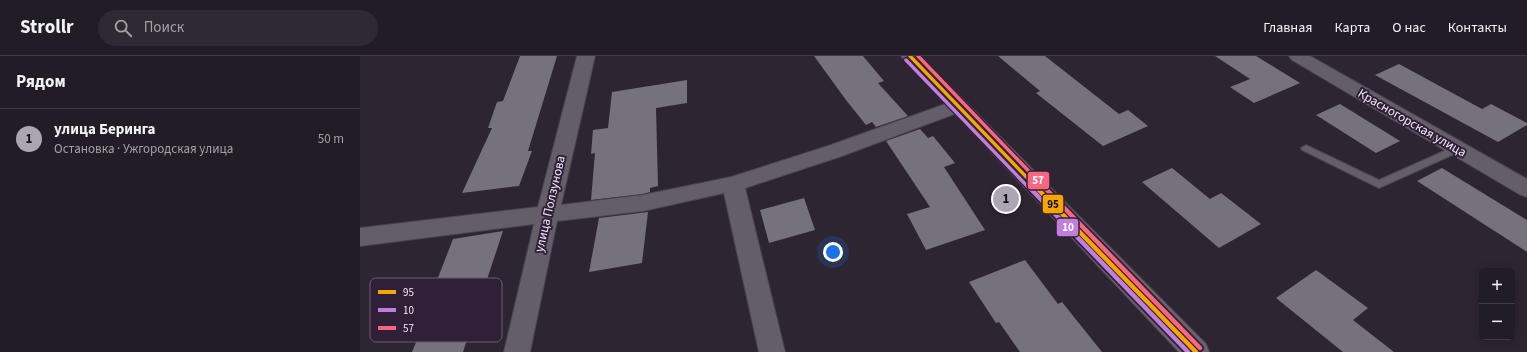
<!DOCTYPE html>
<html lang="ru">
<head>
<meta charset="utf-8">
<style>
	body { margin:0; font-family:"Source Sans 3",sans-serif; background:#2e2932; color:#f1f3f6 }
	.controls { position:absolute; right:12px; bottom:12px; display:grid; overflow:hidden; border-radius:6px; box-shadow:0 2px 10px #0003 }
	.controls button { width:36px; height:36px; display:grid; place-items:center; padding:0; border:0; border-bottom:1px solid #3f3a43; background:#221c26; color:#f1f3f6; font:20px sans-serif }
	.you { position:absolute; left:473px; top:196px; width:14px; height:14px; margin:-10px; border:3px solid #fff; border-radius:50%; background:#1a73e8; box-shadow:0 0 0 6px #1a73e833 }
	.badge { display:grid; place-items:center; width:26px; height:26px; border-radius:50%; background:#aea5b3; color:#111; font-size:13px; font-weight:700 }
	.pin { position:absolute; translate:-50% -50%; border:2px solid #fff; box-shadow:0 1px 4px #0006 }
	.list { margin:0; padding:0; list-style:none }
	h2 { display:flex; justify-content:space-between; align-items:center; height:52px; margin:0; padding:0 16px; font-size:17px }
	h2 small { font-size:13px; font-weight:400; color:#a2a1a7 }
	.list li { display:grid; grid-template-columns:26px 1fr auto; gap:12px; align-items:center; box-sizing:border-box; height:60px; padding:0 16px; border-top:1px solid #3f3a43 }
	.list b { display:block; font-size:15px; white-space:nowrap }
	.list p { margin:0; font-size:13px; white-space:nowrap; color:#a2a1a7 }
	.list em { font-size:13px; font-style:normal; color:#a2a1a7 }
	.icon { flex:none; width:22px; height:22px; fill:none; stroke:currentColor; stroke-width:2; stroke-linecap:round; stroke-linejoin:round }
	.map { position:relative; flex:none; width:1167px; height:296px; overflow:hidden }
	header { display:flex; align-items:center; gap:24px; box-sizing:border-box; height:56px; padding:0 20px; background:#221c26; border-bottom:1px solid #3f3a43 }
	header strong { font-size:19px }
	nav { display:flex; gap:22px; margin-inline-start:auto; font-size:14px }
	.search { width:280px; height:36px; background:#2e2932; display:flex; align-items:center; gap:10px; box-sizing:border-box; padding:0 14px; border-radius:22px; color:#a2a1a7; font-size:15px }
	main { display:flex }
	aside { flex:1; background:#221c26 }
	.map>svg:first-child { display:block }
</style>
</head>
<body>
<header>
<strong>Strollr</strong>
<div class="search"><svg class="icon" aria-label="search" viewBox="0 0 24 24"><circle cx="10" cy="10" r="6"/><path d="M15 15l6 6"/></svg>Поиск</div>
<nav><a>Главная</a><a>Карта</a><a>О нас</a><a>Контакты</a></nav>
</header>
<main>
<aside>
<h2>Рядом<small></small></h2>
<ul class="list">
<li><span class="badge">1</span><div><b>улица Беринга</b><p>Остановка · Ужгородская улица</p></div><em>50 m</em></li>
</ul>
</aside>
<div class="map">
<svg width="1167" height="296" viewBox="0 0 1167 296">
	<rect width="100%" height="100%" fill="#2e2532"/>
	<!-- building -->
	<g fill="#75717d">
		<path d="M160,0H197L168,95H172L159,130L102,137L132,72H128L137,46L143,45Z"/>
		<path d="M454,0H503L524,25L518,27L548,60L516,71L512,66L506,69L486,44Z"/>
		<path d="M638,0H685L759,58L768,54L788,70L743,90L676,37L680,35Z"/>
		<path d="M855,0H896L940,27L894,47L870,31L890,23Z"/>
		<path d="M1039,8L1122,53L1131,48L1167,67V69L1138,86L1015,19Z"/>
		<path d="M327,24V47L296,52L298,130L290,132V136L283,138L231,144L235,97L231,98L233,74L248,72L252,36Z"/>
		<path d="M980,48L1040,85L1016,97L956,59Z"/>
		<path d="M560,73L568,82L573,80L595,107L584,111L625,174L566,194L547,158L570,151L526,85Z"/>
		<path d="M812,112L850,143L861,137L901,168L859,192L782,126Z"/>
		<path d="M1082,112L1167,164V196L1057,125Z"/>
		<path d="M444,142L455,174L409,187L400,154Z"/>
		<path d="M288,156L282,207L229,216L239,162Z"/>
		<path d="M143,175L103,296H52L74,244L69,245L93,183Z"/>
		<path d="M665,204L698,248L702,246L742,296H660L639,266L636,267L609,226Z"/>
		<path d="M956,214L1008,252L993,264L1034,296H983L916,242Z"/>
	</g>
	<g fill="none" stroke-linecap="round" stroke-linejoin="round">
		<defs>
			<path id="lane" d="M946,89L1019,124L1093,91L1097,90L1102,93L1101,95L1019,132L942,94L941,92Z"/>
			<g id="street">
				<path d="M217,0H235L201,149L283,139L371,121L468,90L591,46L598,44L605,46L607,50L605,54L482,100L385,132L425,296H399L364,137L283,155L197,165L170,296H144L174,168L0,190V172L178,151Z"/>
				<path d="M929,0H950L1167,123V141L1159,138L932,4Z"/>
			</g>
			<path id="primary" d="M541,0H560L846,288L849,296H819Z"/>
		</defs>
		<!-- lane casing -->
		<use href="#lane" stroke="#4a434e" stroke-width="2"/>
		<!-- street casing -->
		<use href="#street" stroke="#4a434e" stroke-width="2"/>
		<!-- primary casing -->
		<use href="#primary" stroke="#4a434e" stroke-width="2"/>
		<!-- lane -->
		<use href="#lane" fill="#645e68" fill-rule="evenodd"/>
		<!-- street -->
		<use href="#street" fill="#645e68" fill-rule="evenodd"/>
		<!-- primary -->
		<use href="#primary" fill="#6c626d" fill-rule="evenodd"/>
		<defs>
			<path id="bus-1-far1" d="M550,0L677,132"/>
			<path id="bus-1" d="M676,131L836,296"/>
			<path id="bus-2-far1" d="M546,4L669,132"/>
			<path id="bus-2" d="M669,131L828,296"/>
			<path id="bus-3-far1" d="M558,0L685,132"/>
			<path id="bus-3" d="M684,131L840,292"/>
		</defs>
		<!-- bus-1-far1 casing -->
		<use href="#bus-1-far1" stroke="#2f2037" stroke-width="6"/>
		<!-- bus-1 casing -->
		<use href="#bus-1" stroke="#2f2037" stroke-width="8"/>
		<!-- bus-2-far1 casing -->
		<use href="#bus-2-far1" stroke="#2f2037" stroke-width="6"/>
		<!-- bus-2 casing -->
		<use href="#bus-2" stroke="#2f2037" stroke-width="8"/>
		<!-- bus-3-far1 casing -->
		<use href="#bus-3-far1" stroke="#2f2037" stroke-width="6"/>
		<!-- bus-3 casing -->
		<use href="#bus-3" stroke="#2f2037" stroke-width="8"/>
		<!-- bus-1-far1 -->
		<use href="#bus-1-far1" stroke="#f7a600" stroke-width="3.5"/>
		<!-- bus-1 -->
		<use href="#bus-1" stroke="#f7a600" stroke-width="4.5"/>
		<!-- bus-2-far1 -->
		<use href="#bus-2-far1" stroke="#c07fdc" stroke-width="3.5"/>
		<!-- bus-2 -->
		<use href="#bus-2" stroke="#c07fdc" stroke-width="4.5"/>
		<!-- bus-3-far1 -->
		<use href="#bus-3-far1" stroke="#fa6682" stroke-width="3.5"/>
		<!-- bus-3 -->
		<use href="#bus-3" stroke="#fa6682" stroke-width="4.5"/>
	</g>
	<g text-anchor="middle" dominant-baseline="central" stroke-width="4" stroke-linejoin="round" paint-order="stroke">
		<!-- street labels -->
		<g font-size="13" fill="#f3eaf9" stroke="#2f2037">
			<text transform="translate(1052 67) rotate(30)">Красногорская улица</text>
			<text transform="translate(190 148) rotate(-77)">улица Ползунова</text>
		</g>
	</g>
	<!-- legend -->
	<rect x="10" y="222" width="132" height="64" rx="6" fill="#2f2037" stroke="#6a5d71" stroke-width="1"/>
	<rect x="18" y="234" width="18" height="4" fill="#f7a600"/>
	<rect x="18" y="252" width="18" height="4" fill="#c07fdc"/>
	<rect x="18" y="270" width="18" height="4" fill="#fa6682"/>
	<g font-size="11" fill="#f3eaf9">
		<text x="43" y="240">95</text>
		<text x="43" y="258">10</text>
		<text x="43" y="276">57</text>
	</g>
	<g stroke="#2f2037" stroke-width="1.5">
		<rect x="667" y="115" width="23" height="19" rx="4" fill="#fa6682"/>
		<rect x="682" y="138" width="22" height="20" rx="4" fill="#f7a600"/>
		<rect x="696" y="162" width="23" height="19" rx="4" fill="#c07fdc"/>
	</g>
	<g font-size="11" text-anchor="middle" font-weight="bold" fill="#fff">
		<text x="678" y="128">57</text>
		<text x="708" y="175">10</text>
	</g>
	<g font-size="11" text-anchor="middle" font-weight="bold" fill="#111">
		<text x="693" y="152">95</text>
	</g>
</svg>
<div class="controls">
<button>+</button>
<button>−</button>
</div>
<div class="you"></div>
<div class="pin badge" style="left:646px;top:143px">1</div>
</div>
</main>
</body>
</html>
